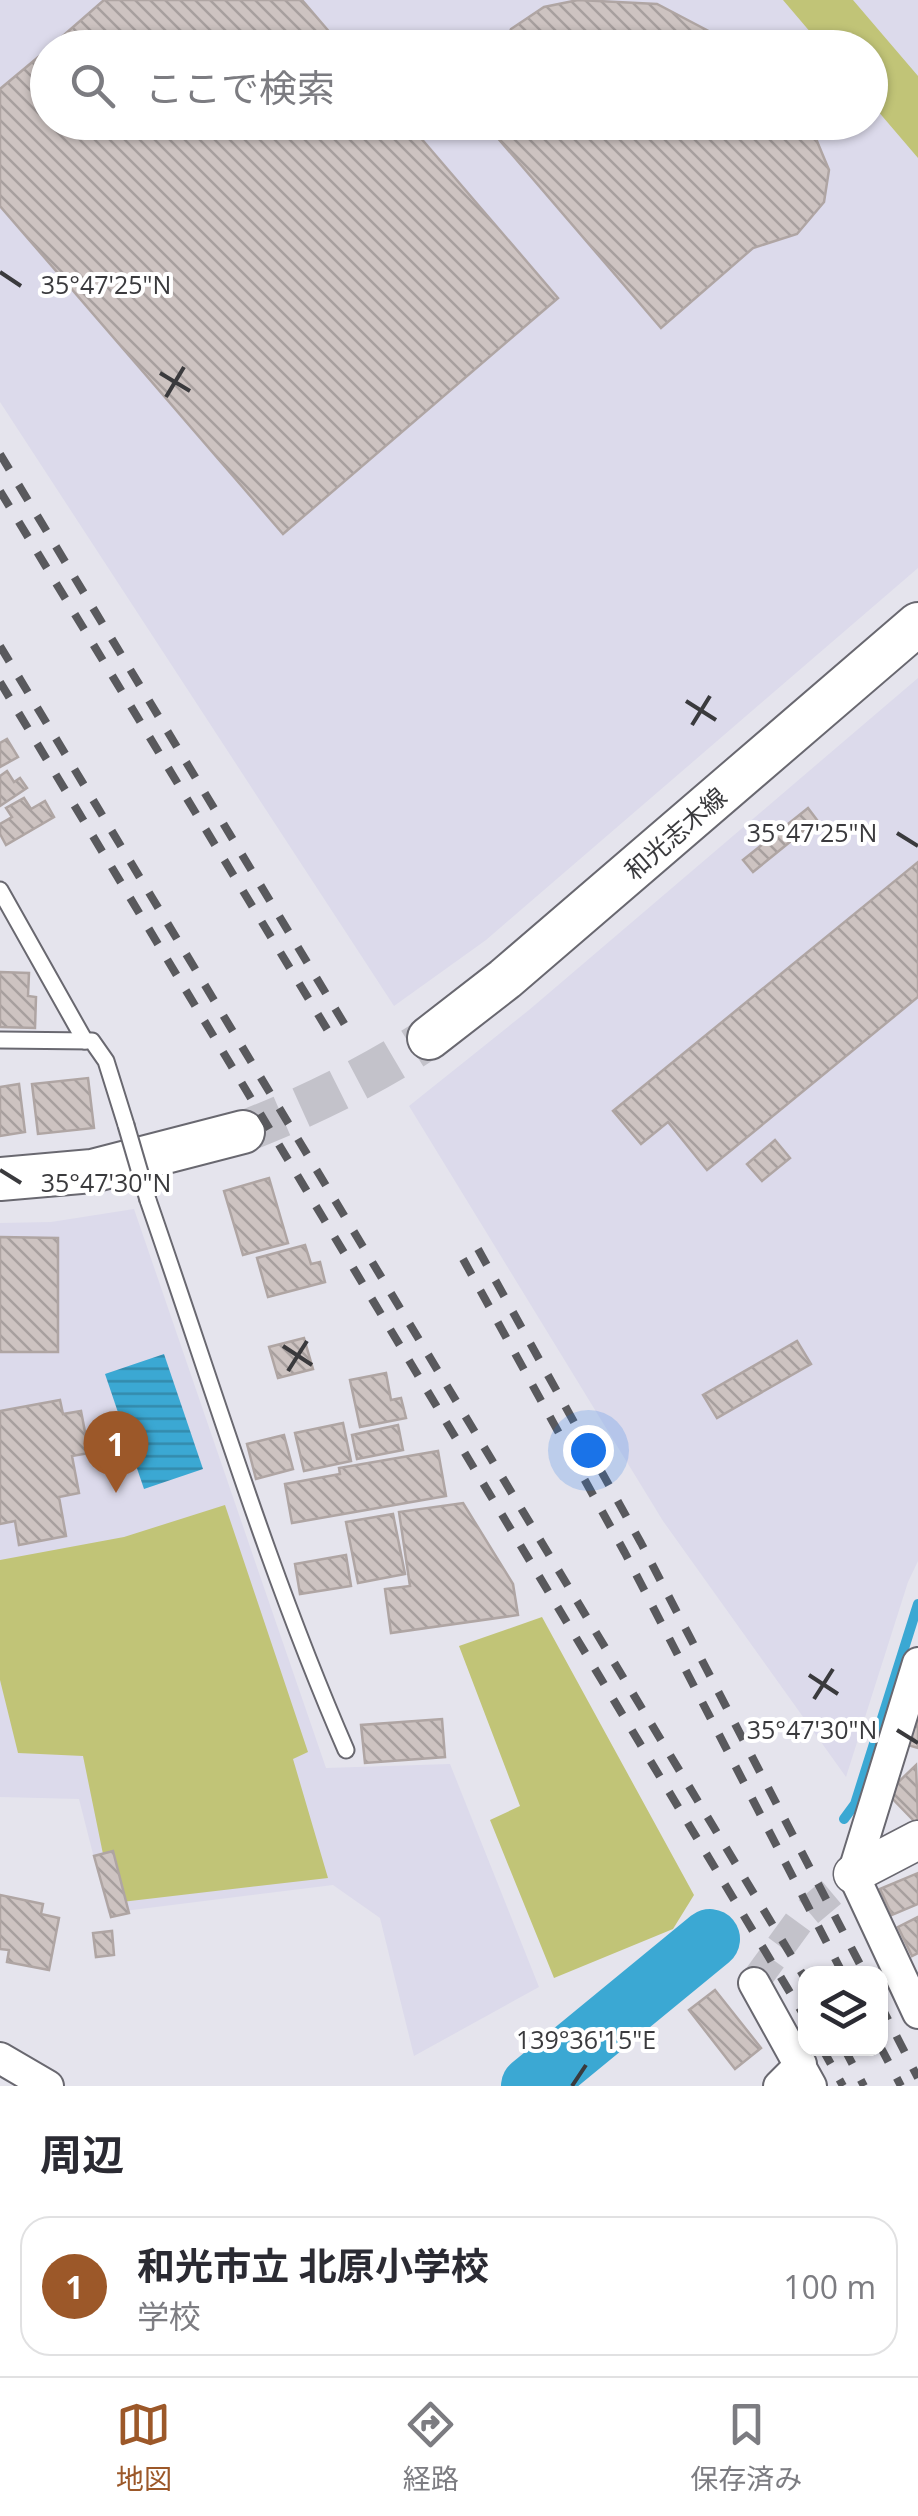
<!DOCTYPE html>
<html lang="ja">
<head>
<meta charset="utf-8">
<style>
	body { margin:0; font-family:"Open Sans","Noto Sans JP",sans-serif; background:#f7f7f7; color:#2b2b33 }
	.controls { position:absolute; right:30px; bottom:30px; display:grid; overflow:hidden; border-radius:20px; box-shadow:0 2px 8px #0004 }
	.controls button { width:90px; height:90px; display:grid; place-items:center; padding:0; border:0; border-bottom:2px solid #e1e1e2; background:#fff; color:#2b2b33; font:50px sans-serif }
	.you { position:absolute; left:588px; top:1450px; width:35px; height:35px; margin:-25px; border:8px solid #fff; border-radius:50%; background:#1a73e8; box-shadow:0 0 0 15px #1a73e833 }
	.badge { display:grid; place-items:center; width:65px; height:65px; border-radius:50%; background:#9c5829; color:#fff; font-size:32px; font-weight:700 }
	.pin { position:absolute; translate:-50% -82px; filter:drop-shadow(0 2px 5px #0008) }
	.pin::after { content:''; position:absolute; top:52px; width:35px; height:30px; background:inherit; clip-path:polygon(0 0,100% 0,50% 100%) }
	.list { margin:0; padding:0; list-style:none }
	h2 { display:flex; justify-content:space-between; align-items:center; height:130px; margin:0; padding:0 40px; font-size:42px }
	h2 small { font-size:32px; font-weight:400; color:#7c7c81 }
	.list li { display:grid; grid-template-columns:65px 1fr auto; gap:30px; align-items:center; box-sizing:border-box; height:140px; margin:0 20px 20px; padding:0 20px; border:2px solid #e1e1e2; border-radius:30px }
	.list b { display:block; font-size:38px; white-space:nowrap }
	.list p { margin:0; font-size:32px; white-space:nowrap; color:#7c7c81 }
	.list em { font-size:32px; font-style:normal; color:#7c7c81 }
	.icon { flex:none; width:55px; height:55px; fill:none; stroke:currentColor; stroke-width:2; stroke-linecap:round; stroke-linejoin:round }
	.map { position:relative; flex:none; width:918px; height:2086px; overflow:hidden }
	.search { position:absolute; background:#fff; box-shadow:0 2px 8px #0004; left:30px; right:30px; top:30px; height:110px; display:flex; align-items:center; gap:25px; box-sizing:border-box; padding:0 35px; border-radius:55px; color:#7c7c81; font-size:38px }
	.sheet { height:290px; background:#fff }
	nav { display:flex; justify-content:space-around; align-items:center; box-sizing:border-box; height:140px; border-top:2px solid #e1e1e2; background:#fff; font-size:28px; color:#7c7c81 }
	nav a { display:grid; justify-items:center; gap:5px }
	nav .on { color:#9c5829 }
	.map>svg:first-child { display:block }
</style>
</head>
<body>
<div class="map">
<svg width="918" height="2086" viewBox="0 0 918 2086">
	<defs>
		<pattern id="water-rules" width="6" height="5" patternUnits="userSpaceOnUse" patternTransform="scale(2.5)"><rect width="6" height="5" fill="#3ba8d3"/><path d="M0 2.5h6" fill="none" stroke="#338aac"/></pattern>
		<pattern id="building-back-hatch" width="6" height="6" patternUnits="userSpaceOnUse" patternTransform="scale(2.5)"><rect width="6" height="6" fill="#cdc3c1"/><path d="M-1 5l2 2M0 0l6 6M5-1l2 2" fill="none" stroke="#a79f9e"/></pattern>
	</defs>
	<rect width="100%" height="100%" fill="#e5e4ed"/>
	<!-- built -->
	<g fill="#dcdaeb" fill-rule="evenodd">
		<path d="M0,0H918V568L486,940L394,1006L0,402ZM48,48H870V122H48Z"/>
		<path d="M918,678V1561L908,1582L846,1777L663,1521L409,1106L529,1010Z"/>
		<path d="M134,1209L326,1768L450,1764L539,1987L414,2056L380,1918L333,1885L108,1913L79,1799L0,1797V1223L51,1222Z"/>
	</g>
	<!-- green -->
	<g fill="#c1c477">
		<path d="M783,0H853L918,76V158L871,103L870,48L823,47Z"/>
		<path d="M225,1505L308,1752L293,1759L328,1878L113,1903L83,1756L18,1753L0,1680V1560L124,1537Z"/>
		<path d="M542,1617L694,1895L673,1929L554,1978L490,1820L520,1806L459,1646Z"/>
	</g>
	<!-- water -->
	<path fill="url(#water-rules)" d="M164,1354L203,1469L144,1489L105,1374Z"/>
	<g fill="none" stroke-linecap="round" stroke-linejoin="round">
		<!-- stream -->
		<path stroke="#3ba8d3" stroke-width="10" d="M844,1819L855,1804L918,1604"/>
		<!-- river -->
		<path stroke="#3ba8d3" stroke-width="60" d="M531,2086L710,1939"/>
	</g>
	<!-- building -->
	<g fill="url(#building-back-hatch)" stroke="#afa5a3" stroke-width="2.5">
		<path d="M104,0H302L343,48H49Z"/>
		<path d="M578,0L657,4L741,48H503L511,29L544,7Z"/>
		<path d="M48,49V122H407L558,298L283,534L0,206V89Z"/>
		<path d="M484,122H809L829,170L824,202L797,234L753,248L661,328Z"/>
		<path d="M7,739L18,757L0,767V743Z"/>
		<path d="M7,771L14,782L20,778L27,788L0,806V776Z"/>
		<path d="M24,798L31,809L45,801L54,817L6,845L0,834V824L12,817L6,808Z"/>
		<path d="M808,808L817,820L753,872L743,860Z"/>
		<path d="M918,862V997L707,1170L668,1122L641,1144L613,1111Z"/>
		<path d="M0,972L29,973L28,996L36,997L35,1028L0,1027Z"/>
		<path d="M88,1078L94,1128L38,1134L32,1084Z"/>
		<path d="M19,1084L25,1132L0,1136V1087Z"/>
		<path d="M775,1140L790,1158L762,1181L747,1164Z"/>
		<path d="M269,1178L288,1243L243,1255L224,1191Z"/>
		<path d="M0,1237L58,1238V1352H0Z"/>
		<path d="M305,1245L311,1264L320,1262L325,1282L268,1297L257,1258Z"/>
		<path d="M304,1338L313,1369L278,1378L269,1347Z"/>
		<path d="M797,1341L811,1364L717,1418L703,1395Z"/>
		<path d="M386,1373L391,1400L401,1398L406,1418L360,1427L350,1380Z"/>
		<path d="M60,1400L63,1414L81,1411L89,1453L72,1456L79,1493L59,1497L66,1536L19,1545L15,1521L0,1524V1411Z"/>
		<path d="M343,1423L351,1461L304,1471L295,1433Z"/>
		<path d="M398,1425L403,1450L357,1459L352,1435Z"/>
		<path d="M284,1435L293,1469L256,1479L247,1444Z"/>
		<path d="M438,1451L446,1496L292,1523L285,1484L340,1474L339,1468Z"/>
		<path d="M463,1503L513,1584L518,1615L391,1633L385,1589L410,1586L399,1512Z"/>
		<path d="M393,1514L405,1574L358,1583L346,1522Z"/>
		<path d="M346,1555L351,1586L300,1594L295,1564Z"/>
		<path d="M918,1701V1748L904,1744Z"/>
		<path d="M442,1719L445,1757L365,1763L361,1725Z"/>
		<path d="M916,1765L918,1819L915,1822L887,1793Z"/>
		<path d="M113,1851L129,1913L111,1917L94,1856Z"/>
		<path d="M918,1873V1904L892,1915L880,1889Z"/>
		<path d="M0,1895L43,1904L41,1914L59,1918L49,1970L7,1962L9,1950L0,1949Z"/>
		<path d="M918,1917V1953L912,1956L898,1927Z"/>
		<path d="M112,1931L114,1955L96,1957L93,1933Z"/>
		<path d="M715,1990L761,2048L735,2069L689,2010Z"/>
	</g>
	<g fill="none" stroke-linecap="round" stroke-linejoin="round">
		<!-- minor-tunnel -->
		<path stroke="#c3c2ca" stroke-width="30" stroke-dasharray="30 15" stroke-linecap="butt" d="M754,1983L802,1917L853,1874"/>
		<!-- secondary-tunnel -->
		<path stroke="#c3c2ca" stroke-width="42" stroke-dasharray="42 21" stroke-linecap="butt" d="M243,1132C309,1106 369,1077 429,1038"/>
		<defs>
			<g id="service">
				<path d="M0,890L85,1041"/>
				<path d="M0,1040L92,1041L106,1061L126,1125"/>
				<path d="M148,1200C212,1384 268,1571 346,1750"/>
			</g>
			<g id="minor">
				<path d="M918,1663L853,1874L918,2013"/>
				<path d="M754,1983L811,2086"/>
				<path d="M0,2058L48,2086"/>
				<path d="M779,2086L801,2064"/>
			</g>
			<path id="tertiary" d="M853,1874L918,1840"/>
			<g id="secondary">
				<path d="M429,1038L505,979L918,624"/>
				<path d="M0,1179L92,1171L243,1132"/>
			</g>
		</defs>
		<!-- service casing -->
		<use href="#service" stroke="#696870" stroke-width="19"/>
		<!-- minor casing -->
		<use href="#minor" stroke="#696870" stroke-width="34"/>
		<!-- tertiary casing -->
		<use href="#tertiary" stroke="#696870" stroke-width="41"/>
		<!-- secondary casing -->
		<use href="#secondary" stroke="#696870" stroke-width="46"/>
		<!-- service -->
		<use href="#service" stroke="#fff" stroke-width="15"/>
		<!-- minor -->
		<use href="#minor" stroke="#fff" stroke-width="30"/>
		<!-- tertiary -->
		<use href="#tertiary" stroke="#fff" stroke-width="38"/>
		<!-- secondary -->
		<use href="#secondary" stroke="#fff" stroke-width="42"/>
		<!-- rail -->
		<g stroke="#59595d" stroke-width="8" stroke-dasharray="18 18" stroke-linecap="butt">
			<path d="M0,454L351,1035"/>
			<path d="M0,491L336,1044"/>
			<path d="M0,646L806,1980"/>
			<path d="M0,682L806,2019"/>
			<path d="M478,1249L641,1543L865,1974"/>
			<path d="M463,1259L625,1553L843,1974"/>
			<path d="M880,2004L918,2078"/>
			<path d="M880,2046L901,2086"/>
			<path d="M822,2048L843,2086"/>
			<path d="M844,2048L864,2086"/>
		</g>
		<defs>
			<path id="service-bridge" d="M126,1125L148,1200"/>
		</defs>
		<!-- service-bridge casing -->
		<use href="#service-bridge" stroke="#696870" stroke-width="19" stroke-linecap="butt"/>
		<!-- service-bridge -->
		<use href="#service-bridge" stroke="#fff" stroke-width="15"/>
	</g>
	<!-- ticks -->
	<path fill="none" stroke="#3a3a3d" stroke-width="4" d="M0,272L21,286M160,373L190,391M166,397L184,367M686,701L716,720M692,725L710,696M897,833L918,846M0,1170L21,1183M283,1346L312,1365M288,1371L307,1341M809,1675L838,1694M814,1699L833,1669M897,1730L918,1743M572,2086L586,2065"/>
	<g text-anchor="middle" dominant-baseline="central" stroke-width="8" stroke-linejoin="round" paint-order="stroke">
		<!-- street labels -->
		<g font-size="25" fill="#3a3a3d" stroke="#fff">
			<text transform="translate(675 833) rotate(-41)">和光志木線</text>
		</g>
	</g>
	<g font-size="25" text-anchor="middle" fill="#3a3a3d" stroke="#fff" stroke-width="8" stroke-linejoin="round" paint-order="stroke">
		<text x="106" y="294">35°47'25"N</text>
		<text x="812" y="842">35°47'25"N</text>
		<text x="106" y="1192">35°47'30"N</text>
		<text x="812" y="1739">35°47'30"N</text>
		<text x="586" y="2049">139°36'15"E</text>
	</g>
</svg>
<div class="controls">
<button><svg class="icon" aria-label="layers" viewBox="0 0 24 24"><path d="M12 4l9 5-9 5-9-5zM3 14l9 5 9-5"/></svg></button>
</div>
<div class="you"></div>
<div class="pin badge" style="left:116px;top:1493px">1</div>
<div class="search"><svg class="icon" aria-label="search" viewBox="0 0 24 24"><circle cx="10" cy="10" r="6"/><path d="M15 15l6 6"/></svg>ここで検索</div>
</div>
<section class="sheet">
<h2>周辺<small></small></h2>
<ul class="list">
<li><span class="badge">1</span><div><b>和光市立 北原小学校</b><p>学校</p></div><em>100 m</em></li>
</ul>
</section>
<nav>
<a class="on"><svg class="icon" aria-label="map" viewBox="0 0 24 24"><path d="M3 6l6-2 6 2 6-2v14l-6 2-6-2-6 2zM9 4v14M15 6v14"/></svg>地図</a>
<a><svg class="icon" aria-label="directions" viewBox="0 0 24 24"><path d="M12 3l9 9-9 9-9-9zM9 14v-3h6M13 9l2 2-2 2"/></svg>経路</a>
<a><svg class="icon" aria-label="saved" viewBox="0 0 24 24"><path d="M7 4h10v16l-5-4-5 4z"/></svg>保存済み</a>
</nav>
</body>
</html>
